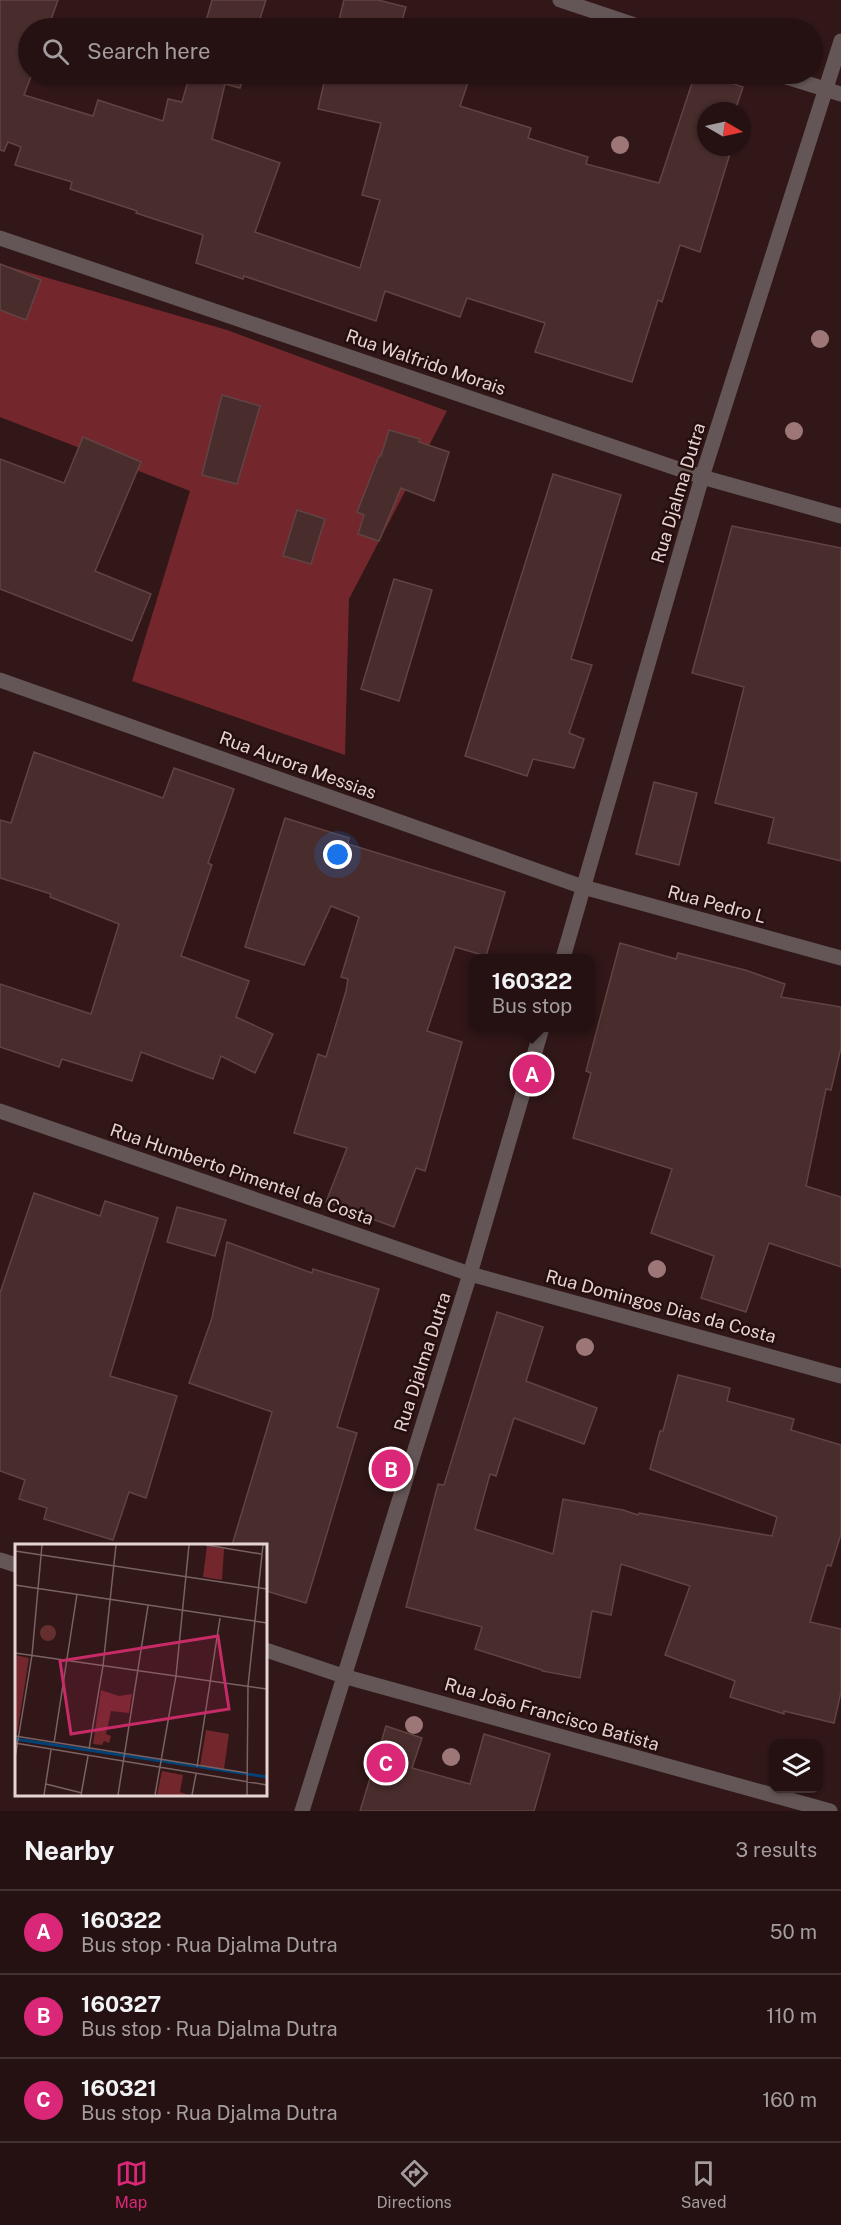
<!DOCTYPE html>
<html lang="en">
<head>
<meta charset="utf-8">
<style>
	body { margin:0; font-family:"Public Sans",sans-serif; background:#311f1f; color:#f1f3f6 }
	.controls { position:absolute; right:18px; bottom:18px; display:grid; overflow:hidden; border-radius:12px; box-shadow:0 2px 4px #0004 }
	.controls button { width:54px; height:54px; display:grid; place-items:center; padding:0; border:0; border-bottom:2px solid #423131; background:#251111; color:#f1f3f6; font:30px sans-serif }
	.compass { position:absolute; left:697px; top:102px; width:54px; height:54px; border-radius:50%; background:#251111; box-shadow:0 2px 4px #0004; rotate:99deg }
	.you { position:absolute; left:338px; top:855px; width:21px; height:21px; margin:-15px; border:4px solid #fff; border-radius:50%; background:#1a73e8; box-shadow:0 0 0 9px #1a73e833 }
	.badge { display:grid; place-items:center; width:39px; height:39px; border-radius:50%; background:#db2777; color:#fff; font-size:20px; font-weight:700 }
	.pin { position:absolute; translate:-50% -50%; border:3px solid #fff; box-shadow:0 2px 6px #0006 }
	.popup { position:absolute; left:469px; top:954px; width:126px; height:78px; box-sizing:border-box; display:grid; place-content:center; border-radius:12px; background:#251111; filter:drop-shadow(0 2px 4px #0005); font-size:20px; white-space:nowrap; color:#a39d9f }
	.popup b { font-size:22px; color:#f1f3f6 }
	.popup::after { content:''; position:absolute; left:50%; top:100%; margin-left:-12px; border:12px solid transparent; border-top-color:#251111 }
	.list { margin:0; padding:0; list-style:none }
	h2 { display:flex; justify-content:space-between; align-items:center; height:78px; margin:0; padding:0 24px; font-size:26px }
	h2 small { font-size:20px; font-weight:400; color:#a39d9f }
	.list li { display:grid; grid-template-columns:39px 1fr auto; gap:18px; align-items:center; box-sizing:border-box; height:84px; padding:0 24px; border-top:2px solid #423131 }
	.list b { display:block; font-size:22px; white-space:nowrap }
	.list p { margin:0; font-size:20px; white-space:nowrap; color:#a39d9f }
	.list em { font-size:20px; font-style:normal; color:#a39d9f }
	.icon { flex:none; width:33px; height:33px; fill:none; stroke:currentColor; stroke-width:2; stroke-linecap:round; stroke-linejoin:round }
	.map { position:relative; flex:none; width:841px; height:1811px; overflow:hidden }
	.search { position:absolute; background:#251111; box-shadow:0 2px 4px #0004; left:18px; right:18px; top:18px; height:66px; display:flex; align-items:center; gap:15px; box-sizing:border-box; padding:0 21px; border-radius:33px; color:#a39d9f; font-size:22px }
	.sheet { height:330px; background:#251111 }
	nav { display:flex; justify-content:space-around; align-items:center; box-sizing:border-box; height:84px; border-top:2px solid #423131; background:#251111; font-size:16px; color:#a39d9f }
	nav a { display:grid; justify-items:center; gap:3px }
	nav .on { color:#db2777 }
	.map>svg:first-child { display:block }
</style>
</head>
<body>
<div class="map">
<svg width="841" height="1811" viewBox="0 0 841 1811">
	<rect width="100%" height="100%" fill="#311717"/>
	<!-- forest -->
	<path fill="#73272c" d="M0,264L227,330L447,411L349,599L345,755L132,681L190,491L0,417Z"/>
	<!-- building -->
	<g fill="#492d2d" stroke="#614343" stroke-width="1.5">
		<path d="M0,0H58L48,28H28V74H32L24,95L93,116L98,100L163,121L168,99L182,102L190,74H244L240,88L225,84L212,139L280,163L255,232L360,268L380,200L362,195L381,123L318,109L326,74H471L460,106L531,128L528,138L588,157L586,164L659,183L695,74H703L743,87L735,111H706V147H732L700,252L680,245L662,302L658,300L632,382L535,352L545,323L467,298L460,317L385,291L376,321L244,276L243,279L196,263L203,235L136,213L137,211L70,189L72,182L15,165L21,147L8,142L4,151L0,150Z"/>
		<path d="M212,0H266L257,28H204Z"/>
		<path d="M344,0H378L406,7L400,28H337Z"/>
		<path d="M0,264L41,280L26,320L0,310Z"/>
		<path d="M222,395L260,406L237,484L202,475Z"/>
		<path d="M389,430L420,439L419,442L449,452L434,501L401,488L379,541L358,534L364,515L357,512L379,456H381Z"/>
		<path d="M83,437L141,462L95,571L151,594L132,641L0,589V459L64,483Z"/>
		<path d="M553,474L621,495L571,659L592,665L569,733L584,739L574,768L533,759L527,776L465,756Z"/>
		<path d="M297,510L325,519L311,564L283,556Z"/>
		<path d="M732,526L841,548V861L768,843L774,818L715,803L744,687L692,673Z"/>
		<path d="M394,579L432,590L399,701L361,689Z"/>
		<path d="M34,752L163,798L174,768L234,789L208,863L212,865L181,956L249,981L236,1017L273,1034L255,1073L221,1056L213,1079L141,1052L132,1081L62,1059L59,1067L0,1047V984L91,1014L119,924L50,897L51,894L0,878V820L11,823Z"/>
		<path d="M654,782L697,793L679,865L636,854Z"/>
		<path d="M285,818L349,838L348,844L505,892L486,956L455,947L427,1031L462,1042L425,1171L416,1168L394,1227L326,1202L347,1148L294,1133L318,1054L326,1057L346,991L348,979L341,977L359,917L331,906L304,965L245,947Z"/>
		<path d="M620,943L676,959L678,953L745,970L785,984L781,997L841,1007V1048L831,1090L826,1089L806,1186L841,1197V1267L769,1243L746,1312L701,1298L714,1256L651,1233L672,1169L573,1138L591,1073L586,1071Z"/>
		<path d="M34,1193L100,1216L105,1201L158,1218L110,1376L177,1396L146,1498L129,1492L113,1540L44,1519L47,1508L19,1499L25,1480L0,1471V1293Z"/>
		<path d="M177,1207L226,1220L215,1256L167,1242Z"/>
		<path d="M227,1242L312,1273L313,1269L379,1289L337,1427L357,1433L306,1603L266,1591V1545H232L272,1412L189,1383L212,1318Z"/>
		<path d="M497,1312L543,1327L526,1381L597,1408L584,1444L514,1418L496,1476L490,1474L475,1529L553,1554L563,1499L623,1510L638,1515L639,1513L772,1536L777,1517L650,1469L660,1431H663L678,1375L730,1388L727,1401L794,1419L791,1430L841,1445V1534L831,1566L827,1565L810,1622L841,1629V1692L834,1723L784,1711V1714L730,1697L735,1681L665,1655L690,1586L621,1564L611,1615L592,1611L580,1678L542,1671V1670L475,1649L482,1627L406,1607L438,1484L444,1485Z"/>
		<path d="M386,1726L422,1738L412,1768L470,1784L484,1734L550,1754L534,1811H360Z"/>
	</g>
	<g fill="none" stroke-linecap="round" stroke-linejoin="round">
		<!-- street -->
		<g stroke="#645656" stroke-width="15">
			<path d="M560,0L644,28"/>
			<path d="M777,74L841,94"/>
			<path d="M0,238L702,477L841,516"/>
			<path d="M0,680L583,887L841,958"/>
			<path d="M563,958L702,477L841,41"/>
			<path d="M0,1111L470,1274L841,1376"/>
			<path d="M0,1560L16,1565"/>
			<path d="M266,1650L343,1676L830,1811"/>
			<path d="M302,1811L470,1274L542,1028"/>
		</g>
	</g>
	<!-- trees -->
	<g fill="#9d7777">
		<circle cx="620" cy="145" r="9"/>
		<circle cx="820" cy="339" r="9"/>
		<circle cx="794" cy="431" r="9"/>
		<circle cx="657" cy="1269" r="9"/>
		<circle cx="585" cy="1347" r="9"/>
		<circle cx="414" cy="1725" r="9"/>
		<circle cx="451" cy="1757" r="9"/>
	</g>
	<g text-anchor="middle" dominant-baseline="central" stroke-width="5" stroke-linejoin="round" paint-order="stroke">
		<!-- street labels -->
		<g font-size="18" fill="#e6d4d3" stroke="#270e0e">
			<text transform="translate(426 362) rotate(19)">Rua Walfrido Morais</text>
			<text transform="translate(678 493) rotate(-73)">Rua Djalma Dutra</text>
			<text transform="translate(298 765) rotate(20)">Rua Aurora Messias</text>
			<text transform="translate(717 904) rotate(15)">Rua Pedro L</text>
			<text transform="translate(242 1174) rotate(19)">Rua Humberto Pimentel da Costa</text>
			<text transform="translate(661 1306) rotate(15)">Rua Domingos Dias da Costa</text>
			<text transform="translate(422 1362) rotate(-72)">Rua Djalma Dutra</text>
			<text transform="translate(552 1714) rotate(16)">Rua João Francisco Batista</text>
		</g>
	</g>
	<!-- overview -->
	<g transform="translate(15 1544)">
		<rect width="252" height="252" fill="#311717"/>
		<path d="M25 89a8 8 0 1 1 16 0a8 8 0 1 1-16 0Z" fill="#652e2f"/>
		<path d="M192,2L209,5L207,36L188,33ZM0,111L14,114L2,190H0ZM86,146L104,152L117,150L114,169L96,167L91,190L96,192L94,199L89,197L87,201L78,200ZM191,186L214,190L209,225L185,222ZM147,227L168,231L165,248L173,251H142Z" fill="#73272c"/>
		<path fill="none" stroke="#004276" stroke-width="3" d="M0,195L252,233"/>
		<path fill="none" stroke="#796362" stroke-width="1.5" d="M191,1L246,10M0,7L252,45M0,41L252,79M0,109L252,145M0,192L232,229M0,199L252,241M39,199L62,50M74,205L88,122L101,1M0,214L17,111L27,1M182,223L205,74M31,240L67,249M29,251L36,206M66,251L73,212M103,251L133,62M140,251L161,132L174,1M177,251L181,230M232,251L233,142L248,1"/>
		<path fill="#c62b67" fill-opacity="0.15" stroke="#c62b67" stroke-width="3" d="M203,92L214,165L56,190L45,117Z"/>
		<rect width="252" height="252" fill="none" stroke="#e6d4d3" stroke-width="3"/>
	</g>
</svg>
<div class="controls">
<button><svg class="icon" aria-label="layers" viewBox="0 0 24 24"><path d="M12 4l9 5-9 5-9-5zM3 14l9 5 9-5"/></svg></button>
</div>
<svg class="compass" viewBox="-18 -18 36 36"><path d="M0-13l5 13h-10z" fill="#e53935"/><path d="M0 13l5-13h-10z" fill="#a39d9f"/></svg>
<div class="you"></div>
<div class="pin badge" style="left:532px;top:1074px">A</div>
<div class="popup"><b>160322</b>Bus stop</div>
<div class="pin badge" style="left:391px;top:1469px">B</div>
<div class="pin badge" style="left:386px;top:1763px">C</div>
<div class="search"><svg class="icon" aria-label="search" viewBox="0 0 24 24"><circle cx="10" cy="10" r="6"/><path d="M15 15l6 6"/></svg>Search here</div>
</div>
<section class="sheet">
<h2>Nearby<small>3 results</small></h2>
<ul class="list">
<li><span class="badge">A</span><div><b>160322</b><p>Bus stop · Rua Djalma Dutra</p></div><em>50 m</em></li>
<li><span class="badge">B</span><div><b>160327</b><p>Bus stop · Rua Djalma Dutra</p></div><em>110 m</em></li>
<li><span class="badge">C</span><div><b>160321</b><p>Bus stop · Rua Djalma Dutra</p></div><em>160 m</em></li>
</ul>
</section>
<nav>
<a class="on"><svg class="icon" aria-label="map" viewBox="0 0 24 24"><path d="M3 6l6-2 6 2 6-2v14l-6 2-6-2-6 2zM9 4v14M15 6v14"/></svg>Map</a>
<a><svg class="icon" aria-label="directions" viewBox="0 0 24 24"><path d="M12 3l9 9-9 9-9-9zM9 14v-3h6M13 9l2 2-2 2"/></svg>Directions</a>
<a><svg class="icon" aria-label="saved" viewBox="0 0 24 24"><path d="M7 4h10v16l-5-4-5 4z"/></svg>Saved</a>
</nav>
</body>
</html>
